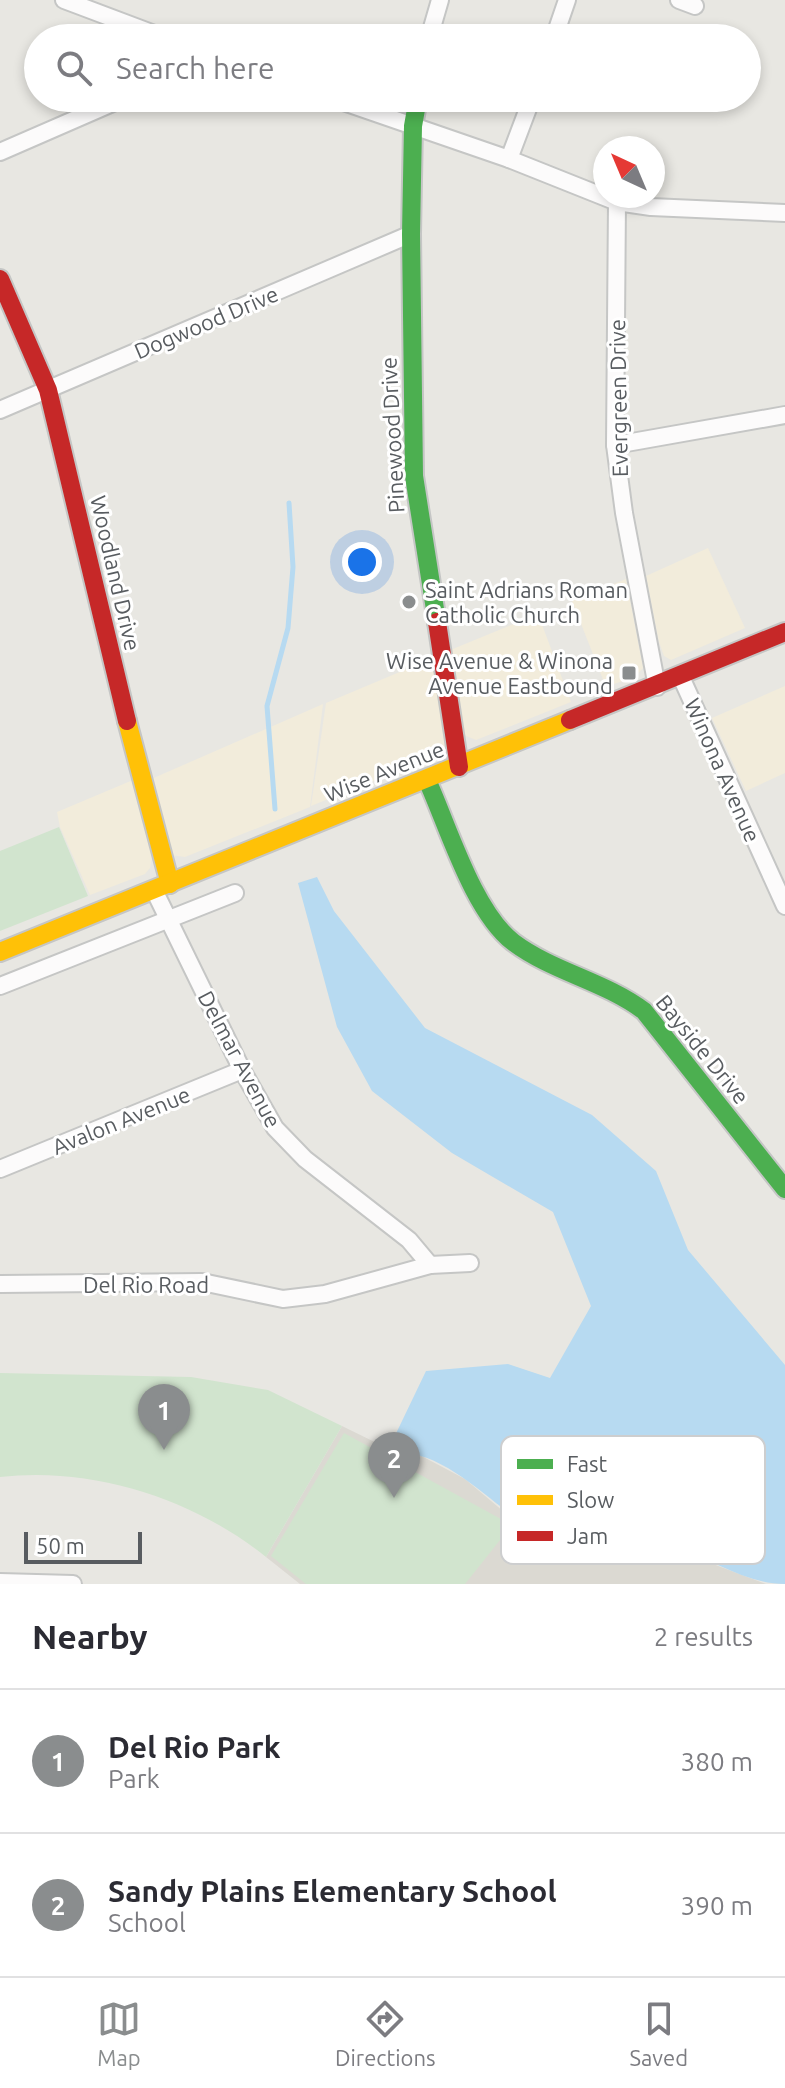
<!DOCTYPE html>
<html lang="en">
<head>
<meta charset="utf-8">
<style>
	body { margin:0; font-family:Ubuntu,sans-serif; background:#f7f7f7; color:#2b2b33 }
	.compass { position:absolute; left:593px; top:136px; width:72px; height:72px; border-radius:50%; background:#fff; box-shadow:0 4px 12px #0003; rotate:316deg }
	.scale { position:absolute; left:24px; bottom:20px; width:118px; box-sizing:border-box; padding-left:8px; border:4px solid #585c60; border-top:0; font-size:22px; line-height:28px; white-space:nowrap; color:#585c60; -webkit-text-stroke:6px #fff; paint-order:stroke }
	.you { position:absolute; left:362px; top:562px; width:28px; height:28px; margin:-20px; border:6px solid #fff; border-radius:50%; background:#1a73e8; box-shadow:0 0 0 12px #1a73e833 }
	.badge { display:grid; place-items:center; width:52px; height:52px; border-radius:50%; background:#8a8d8e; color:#fff; font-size:26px; font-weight:700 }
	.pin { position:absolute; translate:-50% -66px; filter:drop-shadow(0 2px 4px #0008) }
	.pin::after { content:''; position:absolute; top:42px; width:28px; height:24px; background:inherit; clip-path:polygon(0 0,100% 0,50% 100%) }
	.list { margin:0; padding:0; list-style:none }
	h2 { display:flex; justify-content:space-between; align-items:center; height:104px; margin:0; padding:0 32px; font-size:34px }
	h2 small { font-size:26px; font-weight:400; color:#7c7c81 }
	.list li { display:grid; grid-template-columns:52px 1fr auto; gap:24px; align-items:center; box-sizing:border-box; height:144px; padding:0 32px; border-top:2px solid #e1e1e2 }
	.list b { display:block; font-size:30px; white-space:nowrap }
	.list p { margin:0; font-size:26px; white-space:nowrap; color:#7c7c81 }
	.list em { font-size:26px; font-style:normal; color:#7c7c81 }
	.icon { flex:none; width:44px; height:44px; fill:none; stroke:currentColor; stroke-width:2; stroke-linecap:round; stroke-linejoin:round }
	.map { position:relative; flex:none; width:785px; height:1584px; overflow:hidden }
	.search { position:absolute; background:#fff; box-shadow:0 4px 12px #0003; left:24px; right:24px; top:24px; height:88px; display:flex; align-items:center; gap:20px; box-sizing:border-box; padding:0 28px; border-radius:44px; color:#7c7c81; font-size:30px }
	.sheet { height:392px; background:#fff }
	nav { display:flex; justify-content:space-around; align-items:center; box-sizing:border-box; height:112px; border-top:2px solid #e1e1e2; background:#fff; font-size:22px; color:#7c7c81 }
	nav a { display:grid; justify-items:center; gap:4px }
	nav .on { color:#8a8d8e }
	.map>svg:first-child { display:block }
</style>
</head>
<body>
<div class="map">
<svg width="785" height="1584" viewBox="0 0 785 1584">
	<rect width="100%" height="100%" fill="#e8e7e2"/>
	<!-- commercial -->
	<g fill="#f2ecdb">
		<path d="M708,548L745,628L671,660L664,656L659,642L646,576Z"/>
		<path d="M626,579L643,668L636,676L606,687L572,601Z"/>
		<path d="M538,614L571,702L476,740L466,736L459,728L448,651Z"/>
		<path d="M433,658L447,745L443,753L311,806L326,703Z"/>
		<path d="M785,686V773L746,791L712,718Z"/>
		<path d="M323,704L310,807L185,857L170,855L149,780Z"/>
		<path d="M133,780L152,857L150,868L145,874L90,895L60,827L57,812Z"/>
	</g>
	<!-- education -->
	<path fill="#dbd9d2" d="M342,1426L395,1452H414L465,1479L510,1517L555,1539L676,1550L766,1584H300L266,1557Z"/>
	<!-- green -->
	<g fill="#d1e4ce">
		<path d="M59,827L88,896L0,931V851Z"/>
		<path d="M0,1373L191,1377L268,1390L342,1426L266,1557C194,1499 93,1466 0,1477Z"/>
		<path d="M344,1433L512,1525L465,1584H306L271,1556Z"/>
	</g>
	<!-- water -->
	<path fill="#b7daf1" d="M317,877L334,911L425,1028L592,1115L656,1171L688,1250L785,1365V1584C745,1584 713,1558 675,1550C638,1542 588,1550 553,1538C498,1518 456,1452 395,1452L390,1446L426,1371L508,1364L550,1378L591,1306L553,1212L452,1153L372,1091L337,1027L298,883Z"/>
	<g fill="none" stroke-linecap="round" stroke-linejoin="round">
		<!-- stream -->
		<path stroke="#b7daf1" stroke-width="5" d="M275,809L267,706L288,628L293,567L289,503"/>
		<defs>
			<g id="street">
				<path d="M64,0L165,38"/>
				<path d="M679,0L695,6"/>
				<path d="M429,38L440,0"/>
				<path d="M554,38L567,0"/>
				<path d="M332,98L509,159L617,202L651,207L785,213"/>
				<path d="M0,152L124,98"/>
				<path d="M509,159L532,98"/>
				<path d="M617,202L615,445L624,513L657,687"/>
				<path d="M0,410L411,234"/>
				<path d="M615,445L785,415"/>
				<path d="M681,677L785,906"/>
				<path d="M154,890L242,1070L275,1128L305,1159L409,1240L430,1265"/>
				<path d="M0,986L235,893"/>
				<path d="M0,1169L242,1070"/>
				<path d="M0,1284L202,1282L283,1299L325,1294L430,1265L470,1263"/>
				<path d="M0,1582L73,1584"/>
			</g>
			<g id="fast">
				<path d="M418,98L413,126L411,234L414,476L437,622"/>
				<path d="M427,780C448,826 473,911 513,942C553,972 604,981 644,1011L785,1189"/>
			</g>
			<g id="slow">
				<path d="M127,721L170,884"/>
				<path d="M0,952L570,720"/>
			</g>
			<g id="jam">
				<path d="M0,279L48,390L127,721"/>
				<path d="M437,622L459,767"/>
				<path d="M570,720L785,632"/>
			</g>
		</defs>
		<!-- street casing -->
		<use href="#street" stroke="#c5c6c5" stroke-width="20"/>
		<!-- fast casing -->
		<use href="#fast" stroke="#c5c6c5" stroke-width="22"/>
		<!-- slow casing -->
		<use href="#slow" stroke="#c5c6c5" stroke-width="22"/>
		<!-- jam casing -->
		<use href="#jam" stroke="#c5c6c5" stroke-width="22"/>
		<!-- street -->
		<use href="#street" stroke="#fcfbfb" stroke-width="16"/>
		<!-- fast -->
		<use href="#fast" stroke="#4caf50" stroke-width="18"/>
		<!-- slow -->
		<use href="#slow" stroke="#ffc107" stroke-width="18"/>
		<!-- jam -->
		<use href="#jam" stroke="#c62828" stroke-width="18"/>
	</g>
	<!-- markers -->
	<g fill="#8a8d8e" stroke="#fff" stroke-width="3">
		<circle cx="409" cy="602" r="8"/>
		<rect x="621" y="665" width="16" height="16" rx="4"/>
	</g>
	<g text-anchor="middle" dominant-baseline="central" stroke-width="6" stroke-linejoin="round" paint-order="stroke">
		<!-- street labels -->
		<g font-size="22" fill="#585c60" stroke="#fff">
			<text transform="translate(206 322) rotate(-23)">Dogwood Drive</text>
			<text transform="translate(618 398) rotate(-91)">Evergreen Drive</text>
			<text transform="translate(392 435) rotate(-93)">Pinewood Drive</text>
			<text transform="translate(116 573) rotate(77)">Woodland Drive</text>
			<text transform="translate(723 770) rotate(66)">Winona Avenue</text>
			<text transform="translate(384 771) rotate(-22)">Wise Avenue</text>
			<text transform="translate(703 1049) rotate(51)">Bayside Drive</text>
			<text transform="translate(240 1059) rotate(62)">Delmar Avenue</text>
			<text transform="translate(121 1120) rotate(-22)">Avalon Avenue</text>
			<text x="146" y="1284">Del Rio Road</text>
		</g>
		<!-- poi labels -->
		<g font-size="22" fill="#585c60" stroke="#fff" text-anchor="start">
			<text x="425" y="589">Saint Adrians Roman<tspan x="425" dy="25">Catholic Church</tspan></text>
			<text x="613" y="660" text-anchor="end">Wise Avenue &amp; Winona<tspan x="613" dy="25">Avenue Eastbound</tspan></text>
		</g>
	</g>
	<!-- legend -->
	<rect x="501" y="1436" width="264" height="128" rx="12" fill="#fff" stroke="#cdcecf" stroke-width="2"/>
	<rect x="517" y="1459" width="36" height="10" fill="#4caf50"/>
	<rect x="517" y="1495" width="36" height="10" fill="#ffc107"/>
	<rect x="517" y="1531" width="36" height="10" fill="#c62828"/>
	<g font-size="22" fill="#585c60">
		<text x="567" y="1472">Fast</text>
		<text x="567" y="1508">Slow</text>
		<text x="567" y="1544">Jam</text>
	</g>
</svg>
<svg class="compass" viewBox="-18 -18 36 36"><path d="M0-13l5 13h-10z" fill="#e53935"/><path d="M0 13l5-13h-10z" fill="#7c7c81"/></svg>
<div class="scale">50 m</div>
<div class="you"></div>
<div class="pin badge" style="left:164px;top:1450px">1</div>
<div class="pin badge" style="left:394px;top:1498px">2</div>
<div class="search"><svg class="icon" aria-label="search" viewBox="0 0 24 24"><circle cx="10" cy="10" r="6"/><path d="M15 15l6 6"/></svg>Search here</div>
</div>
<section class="sheet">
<h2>Nearby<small>2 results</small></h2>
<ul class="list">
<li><span class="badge">1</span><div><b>Del Rio Park</b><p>Park</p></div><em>380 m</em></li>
<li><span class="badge">2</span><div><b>Sandy Plains Elementary School</b><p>School</p></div><em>390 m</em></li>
</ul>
</section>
<nav>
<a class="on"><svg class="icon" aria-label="map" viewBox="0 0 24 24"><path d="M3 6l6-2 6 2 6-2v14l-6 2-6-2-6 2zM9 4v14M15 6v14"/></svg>Map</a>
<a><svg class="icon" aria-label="directions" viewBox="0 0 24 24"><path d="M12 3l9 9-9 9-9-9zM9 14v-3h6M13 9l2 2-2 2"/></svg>Directions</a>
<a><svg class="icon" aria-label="saved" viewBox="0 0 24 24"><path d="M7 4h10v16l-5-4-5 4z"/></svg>Saved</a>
</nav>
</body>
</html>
